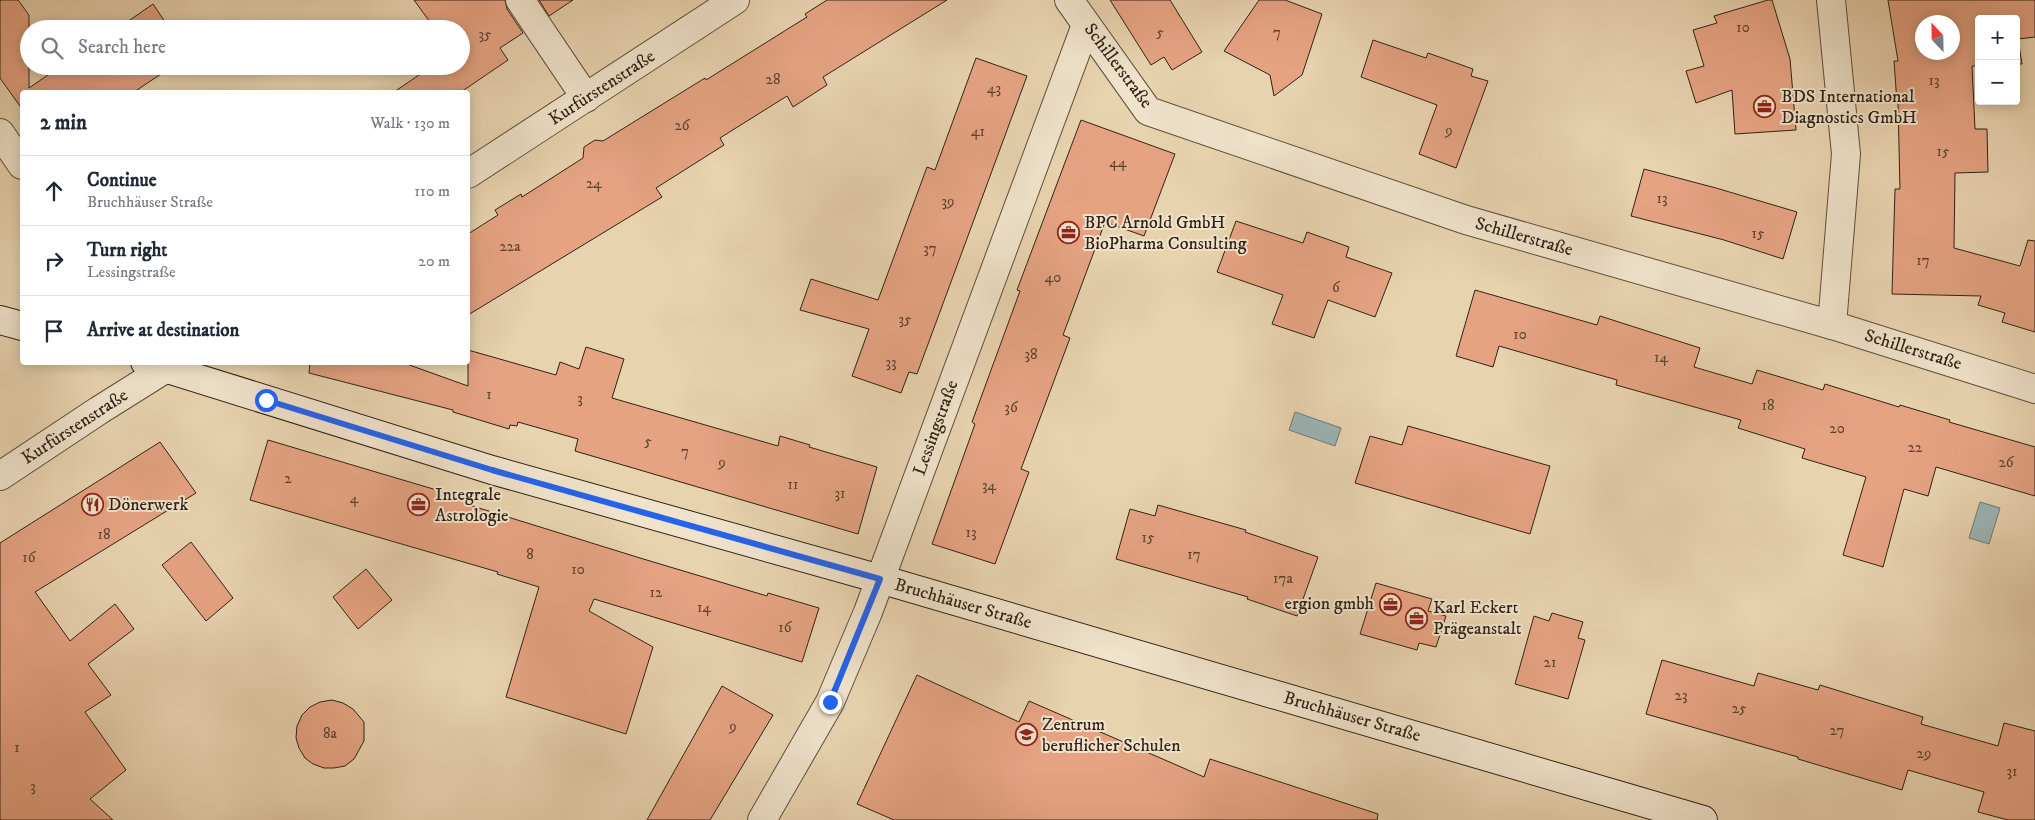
<!DOCTYPE html>
<html lang="en">
<head>
<meta charset="utf-8">
<style>
	body { margin:0; font-family:"IM FELL DW Pica",serif; background:#f6f6f7; color:#1f2937 }
	.controls { position:absolute; right:15px; top:15px; display:grid; overflow:hidden; border-radius:5px; box-shadow:0 2px 12px #0003 }
	.controls button { width:45px; height:45px; display:grid; place-items:center; padding:0; border:0; border-bottom:1px solid #e0e1e3; background:#fff; color:#1f2937; font:25px sans-serif }
	.compass { position:absolute; left:1915px; top:15px; width:45px; height:45px; border-radius:50%; background:#fff; box-shadow:0 2px 12px #0003; rotate:338deg }
	.stop { position:absolute; width:15px; height:15px; margin:-11px; border:4px solid #2563eb; border-radius:50%; background:#fff }
	.stop.end { background:#2563eb; border-color:#fff; box-shadow:0 1px 5px #0008 }
	.list { margin:0; padding:0; list-style:none }
	h2 { display:flex; justify-content:space-between; align-items:center; height:65px; margin:0; padding:0 20px; font-size:21px }
	h2 small { font-size:16px; font-weight:400; color:#747a83 }
	.list li { display:grid; grid-template-columns:32px 1fr auto; gap:15px; align-items:center; box-sizing:border-box; height:70px; padding:0 20px; border-top:1px solid #e0e1e3 }
	.list b { display:block; font-size:19px; white-space:nowrap }
	.list p { margin:0; font-size:16px; white-space:nowrap; color:#747a83 }
	.list em { font-size:16px; font-style:normal; color:#747a83 }
	.icon { flex:none; width:28px; height:28px; fill:none; stroke:currentColor; stroke-width:2; stroke-linecap:round; stroke-linejoin:round }
	.map { position:relative; flex:none; width:2035px; height:820px; overflow:hidden }
	.search { position:absolute; background:#fff; box-shadow:0 2px 12px #0003; left:20px; top:20px; width:450px; height:55px; display:flex; align-items:center; gap:12px; box-sizing:border-box; padding:0 18px; border-radius:28px; color:#747a83; font-size:19px }
	.panel { position:absolute; background:#fff; box-shadow:0 2px 12px #0003; left:20px; top:90px; width:450px; height:275px; border-radius:5px }
	.map>svg:first-child { display:block }
</style>
</head>
<body>
<div class="map">
<svg width="2035" height="820" viewBox="0 0 2035 820">
	<rect width="100%" height="100%" fill="#e8d3af"/>
	<filter id="stains"><feTurbulence type="fractalNoise" baseFrequency=".004" numOctaves="4"/><feColorMatrix values="0 0 0 0 .2 0 0 0 0 .09 0 0 0 0 .02 0 0 0 .5 -.17"/></filter>
	<radialGradient id="worn" r=".72"><stop offset=".6" stop-color="#630" stop-opacity="0"/><stop offset="1" stop-color="#630" stop-opacity=".3"/></radialGradient>
	<!-- water -->
	<g fill="#9bb5b6" stroke="#707a76">
		<path d="M1295,412L1341,428L1335,446L1289,430Z"/>
		<path d="M1980,502L2000,508L1989,544L1969,538Z"/>
	</g>
	<!-- building -->
	<g fill="#e5a382" stroke="#302216" fill-rule="evenodd">
		<path d="M0,0H18L29,15V88L61,66H173L134,92H22V109L0,78Z"/>
		<path d="M414,0H505L507,9L523,33L500,48L508,60L461,92H394L432,66H461V29H435Z"/>
		<path d="M539,0H573L549,16Z"/>
		<path d="M827,0H947L823,77L827,85L793,107L787,96L720,138L724,145L656,188L662,197L468,315V234L498,215L495,210L521,194L522,197L583,158L584,147L595,140L603,141L705,78L706,80L807,17L805,14Z"/>
		<path d="M1110,0H1170L1202,52L1172,70L1164,57L1151,65Z"/>
		<path d="M1259,0H1285L1322,14L1302,75L1274,96L1270,75L1224,51Z"/>
		<path d="M1768,0H1772L1790,59L1796,130L1735,134L1732,90L1696,103L1686,71L1704,66L1693,30L1717,23L1714,16Z"/>
		<path d="M1888,0H2035V37L2018,39L2022,64H2016V19H1979V66H1972L1975,129H1987L1988,172L1955,173L1954,248L2020,266L2028,240L2035,241V332L2002,322L2005,313L1978,305L1981,296L1892,294L1895,189H1900L1898,103H1897L1894,61H1898ZM1922,22H1952V52H1922Z"/>
		<path d="M153,4L170,29H117Z"/>
		<path d="M1373,40L1426,58L1428,53L1473,69L1471,76L1488,81L1456,168L1419,154L1437,105L1361,77Z"/>
		<path d="M976,58L1027,76L917,374L909,372L901,393L852,376L869,329L800,310L811,279L878,300L927,167L935,170Z"/>
		<path d="M1081,120L1175,154L1144,236L1105,222L1063,335L1070,338L1021,469L1029,472L995,564L932,544L975,424L972,422L1020,291L1017,290Z"/>
		<path d="M1644,169L1716,188L1797,212L1783,259L1724,240L1631,216Z"/>
		<path d="M1236,221L1303,243L1307,232L1349,247L1346,257L1392,273L1375,317L1328,300L1314,338L1272,324L1283,295L1217,272Z"/>
		<path d="M1475,290L1597,325L1600,316L1700,348L1694,367L1752,384L1757,370L1823,390L1825,384L1899,407L1900,405L1950,420L1949,422L2035,447V496L1936,467L1928,496L1904,489L1883,567L1843,555L1866,477L1802,458L1805,449L1738,428L1741,420L1616,385L1617,380L1499,346L1493,367L1456,356Z"/>
		<path d="M586,347L624,359L612,398L778,446L780,436L810,445L809,447L877,467L858,534L575,451L578,439L518,422L517,426L510,425L509,429L453,412V410L309,373L310,362H401L468,386V350L556,375L560,362L579,369Z"/>
		<path d="M1408,426L1550,466L1530,534L1355,483L1370,436L1402,445Z"/>
		<path d="M268,440L467,499L466,504L640,558L767,596L768,593L819,608L802,662L594,599L589,611L653,647L626,734L506,697L539,587L497,574L498,572L250,500Z"/>
		<path d="M160,442L196,493L35,592L70,641L115,604L134,629L88,664L111,695L85,712L126,770L90,799L113,820H0V543Z"/>
		<path d="M1158,505L1246,530L1245,532L1318,557L1297,616L1247,599L1248,597L1116,559L1130,509L1155,516Z"/>
		<path d="M191,542L233,598L206,621L162,565Z"/>
		<path d="M366,569L392,600L358,629L333,597Z"/>
		<path d="M1376,583L1432,599L1428,611L1446,616L1436,647L1419,643L1417,650L1360,634Z"/>
		<path d="M1552,613L1583,622L1578,638L1585,640L1568,699L1515,684L1534,616L1549,621Z"/>
		<path d="M1662,660L1754,686L1758,673L1818,690L1820,685L1923,717L1921,724L1998,746L2004,723L2035,731V820H2008L1978,812L1984,792L1908,770L1902,790L1798,759V757L1646,714Z"/>
		<path d="M917,675L1019,722L1029,701L1204,777L1210,759L1378,814L1377,820H894L857,804Z"/>
		<path d="M722,686L773,715L710,820H647Z"/>
		<path d="M332,700L343,703L353,709L364,722V741L354,759L345,766L334,768H324L313,764L305,758L299,748L296,738L297,726L302,715L310,707L320,702Z"/>
	</g>
	<g fill="none" stroke-linecap="round" stroke-linejoin="round">
		<defs>
			<g id="street">
				<path d="M520,0L586,98"/>
				<path d="M1069,0L1148,111L1466,220L1832,325L2035,389"/>
				<path d="M1831,0L1846,154L1832,325"/>
				<path d="M0,133L22,165"/>
				<path d="M468,174L735,0"/>
				<path d="M0,476L98,411L176,362"/>
				<path d="M762,820L830,702L868,612L1086,25"/>
			</g>
			<g id="secondary">
				<path d="M0,320L22,326"/>
				<path d="M145,362L492,470L880,579L1703,820"/>
			</g>
		</defs>
		<!-- street casing -->
		<use href="#street" stroke="#5e4e3c" stroke-width="30"/>
		<!-- secondary casing -->
		<use href="#secondary" stroke="#302216" stroke-width="30"/>
		<!-- street -->
		<use href="#street" stroke="#f0e2cb" stroke-width="28"/>
		<!-- secondary -->
		<use href="#secondary" stroke="#f0e2cb" stroke-width="28"/>
	</g>
	<g fill="none" stroke-linecap="round" stroke-linejoin="round">
		<!-- route -->
		<path stroke="#2563eb" stroke-width="6" d="M266,400L492,470L880,579L830,702"/>
	</g>
	<!-- icons -->
	<defs>
		<symbol id="office-ring" viewBox="-11 -11 22 22"><circle r="9.5" fill="#f0e2cb" stroke="#8f2418" stroke-width="1.5"/><path d="M-6-3h4V-5.5h4V-3h4V5H-6ZM-1-4.5V-3h2v-1.5ZM-6 0V1H6V0Z" fill="#8f2418"/></symbol>
		<symbol id="restaurant-ring" viewBox="-11 -11 22 22"><circle r="9.5" fill="#f0e2cb" stroke="#8f2418" stroke-width="1.5"/><path d="M-5-6h1v4h1v-4h1v4h1v-4h1v5L-1.5 .5V6h-2V.5L-5-1ZM5-6V6H3V1.5H1.5Q1.5-4 5-6Z" fill="#8f2418"/></symbol>
		<symbol id="school-ring" viewBox="-11 -11 22 22"><circle r="9.5" fill="#f0e2cb" stroke="#8f2418" stroke-width="1.5"/><path d="M0-5L7-2L0 1L-7-2ZM-4 1L0 2.5L4 1V4Q0 6-4 4Z" fill="#8f2418"/></symbol>
	</defs>
	<g fill-rule="evenodd">
		<use href="#office-ring" x="1752" y="94" width="25" height="25"/>
		<use href="#office-ring" x="1056" y="220" width="25" height="25"/>
		<use href="#restaurant-ring" x="80" y="492" width="25" height="25"/>
		<use href="#office-ring" x="406" y="492" width="25" height="25"/>
		<use href="#office-ring" x="1378" y="592" width="25" height="25"/>
		<use href="#office-ring" x="1404" y="606" width="25" height="25"/>
		<use href="#school-ring" x="1014" y="722" width="25" height="25"/>
	</g>
	<g text-anchor="middle" dominant-baseline="central" stroke-width="4" stroke-linejoin="round" paint-order="stroke">
		<!-- number labels -->
		<g font-size="15" fill="#5d4231">
			<text x="1743" y="27">10</text>
			<text x="1160" y="32">5</text>
			<text x="1277" y="32">7</text>
			<text x="485" y="34">35</text>
			<text x="773" y="79">28</text>
			<text x="1934" y="80">13</text>
			<text x="994" y="88">43</text>
			<text x="682" y="125">26</text>
			<text x="1449" y="130">9</text>
			<text x="978" y="131">41</text>
			<text x="1943" y="151">15</text>
			<text x="1118" y="162">44</text>
			<text x="594" y="183">24</text>
			<text x="1662" y="198">13</text>
			<text x="948" y="201">39</text>
			<text x="1758" y="233">15</text>
			<text x="510" y="246">22a</text>
			<text x="930" y="248">37</text>
			<text x="1923" y="260">17</text>
			<text x="1053" y="277">40</text>
			<text x="1336" y="287">6</text>
			<text x="905" y="319">35</text>
			<text x="1520" y="334">10</text>
			<text x="1031" y="354">38</text>
			<text x="1661" y="357">14</text>
			<text x="891" y="362">33</text>
			<text x="489" y="394">1</text>
			<text x="580" y="398">3</text>
			<text x="1768" y="405">18</text>
			<text x="1011" y="407">36</text>
			<text x="1837" y="428">20</text>
			<text x="648" y="441">5</text>
			<text x="1915" y="447">22</text>
			<text x="685" y="451">7</text>
			<text x="722" y="462">9</text>
			<text x="2006" y="462">26</text>
			<text x="288" y="478">2</text>
			<text x="793" y="484">11</text>
			<text x="989" y="485">34</text>
			<text x="840" y="493">31</text>
			<text x="354" y="498">4</text>
			<text x="971" y="532">13</text>
			<text x="104" y="534">18</text>
			<text x="1148" y="537">15</text>
			<text x="530" y="554">8</text>
			<text x="1194" y="554">17</text>
			<text x="29" y="557">16</text>
			<text x="578" y="569">10</text>
			<text x="1283" y="578">17a</text>
			<text x="656" y="592">12</text>
			<text x="704" y="607">14</text>
			<text x="785" y="627">16</text>
			<text x="1550" y="662">21</text>
			<text x="1681" y="695">23</text>
			<text x="1739" y="708">25</text>
			<text x="733" y="726">9</text>
			<text x="1837" y="730">27</text>
			<text x="330" y="733">8a</text>
			<text x="17" y="747">1</text>
			<text x="1924" y="753">29</text>
			<text x="2012" y="771">31</text>
			<text x="33" y="786">3</text>
		</g>
		<!-- street labels -->
		<g font-size="18" fill="#302216" stroke="#f0e2cb">
			<text transform="translate(1118 66) rotate(53)">Schillerstraße</text>
			<text transform="translate(602 88) rotate(-33)">Kurfürstenstraße</text>
			<text transform="translate(1524 237) rotate(16)">Schillerstraße</text>
			<text transform="translate(1913 350) rotate(17)">Schillerstraße</text>
			<text transform="translate(75 427) rotate(-33)">Kurfürstenstraße</text>
			<text transform="translate(936 428) rotate(-70)">Lessingstraße</text>
			<text transform="translate(963 604) rotate(16)">Bruchhäuser Straße</text>
			<text transform="translate(1352 717) rotate(16)">Bruchhäuser Straße</text>
		</g>
		<!-- poi labels -->
		<g font-size="18" fill="#302216" stroke="#f0e2cb" text-anchor="start">
			<text x="1781" y="97">BDS International<tspan x="1781" dy="21">Diagnostics GmbH</tspan></text>
			<text x="1084" y="223">BPC Arnold GmbH<tspan x="1084" dy="21">BioPharma Consulting</tspan></text>
			<text x="435" y="495">Integrale<tspan x="435" dy="21">Astrologie</tspan></text>
			<text x="108" y="505">Dönerwerk</text>
			<text x="1374" y="604" text-anchor="end">ergion gmbh</text>
			<text x="1433" y="608">Karl Eckert<tspan x="1433" dy="21">Prägeanstalt</tspan></text>
			<text x="1042" y="725">Zentrum<tspan x="1042" dy="21">beruflicher Schulen</tspan></text>
		</g>
	</g>
	<rect width="100%" height="100%" filter="url(#stains)"/>
	<rect width="100%" height="100%" fill="url(#worn)"/>
</svg>
<div class="controls">
<button>+</button>
<button>−</button>
</div>
<svg class="compass" viewBox="-18 -18 36 36"><path d="M0-13l5 13h-10z" fill="#e53935"/><path d="M0 13l5-13h-10z" fill="#747a83"/></svg>
<div class="stop" style="left:266px;top:400px"></div>
<div class="stop end" style="left:830px;top:702px"></div>
<div class="search"><svg class="icon" aria-label="search" viewBox="0 0 24 24"><circle cx="10" cy="10" r="6"/><path d="M15 15l6 6"/></svg>Search here</div>
<section class="panel">
<h2>2 min<small>Walk · 130 m</small></h2>
<ul class="list">
<li><svg class="icon" aria-label="ahead" viewBox="0 0 24 24"><path d="M12 20V5M6 11l6-6 6 6"/></svg><div><b>Continue</b><p>Bruchhäuser Straße</p></div><em>110 m</em></li>
<li><svg class="icon" aria-label="right" viewBox="0 0 24 24"><path d="M7 20v-9h11M14 6l5 5-5 5"/></svg><div><b>Turn right</b><p>Lessingstraße</p></div><em>20 m</em></li>
<li><svg class="icon" aria-label="arrive" viewBox="0 0 24 24"><path d="M6 21V4h12l-3 4 3 4H6"/></svg><div><b>Arrive at destination</b></div></li>
</ul>
</section>
</div>
</body>
</html>
